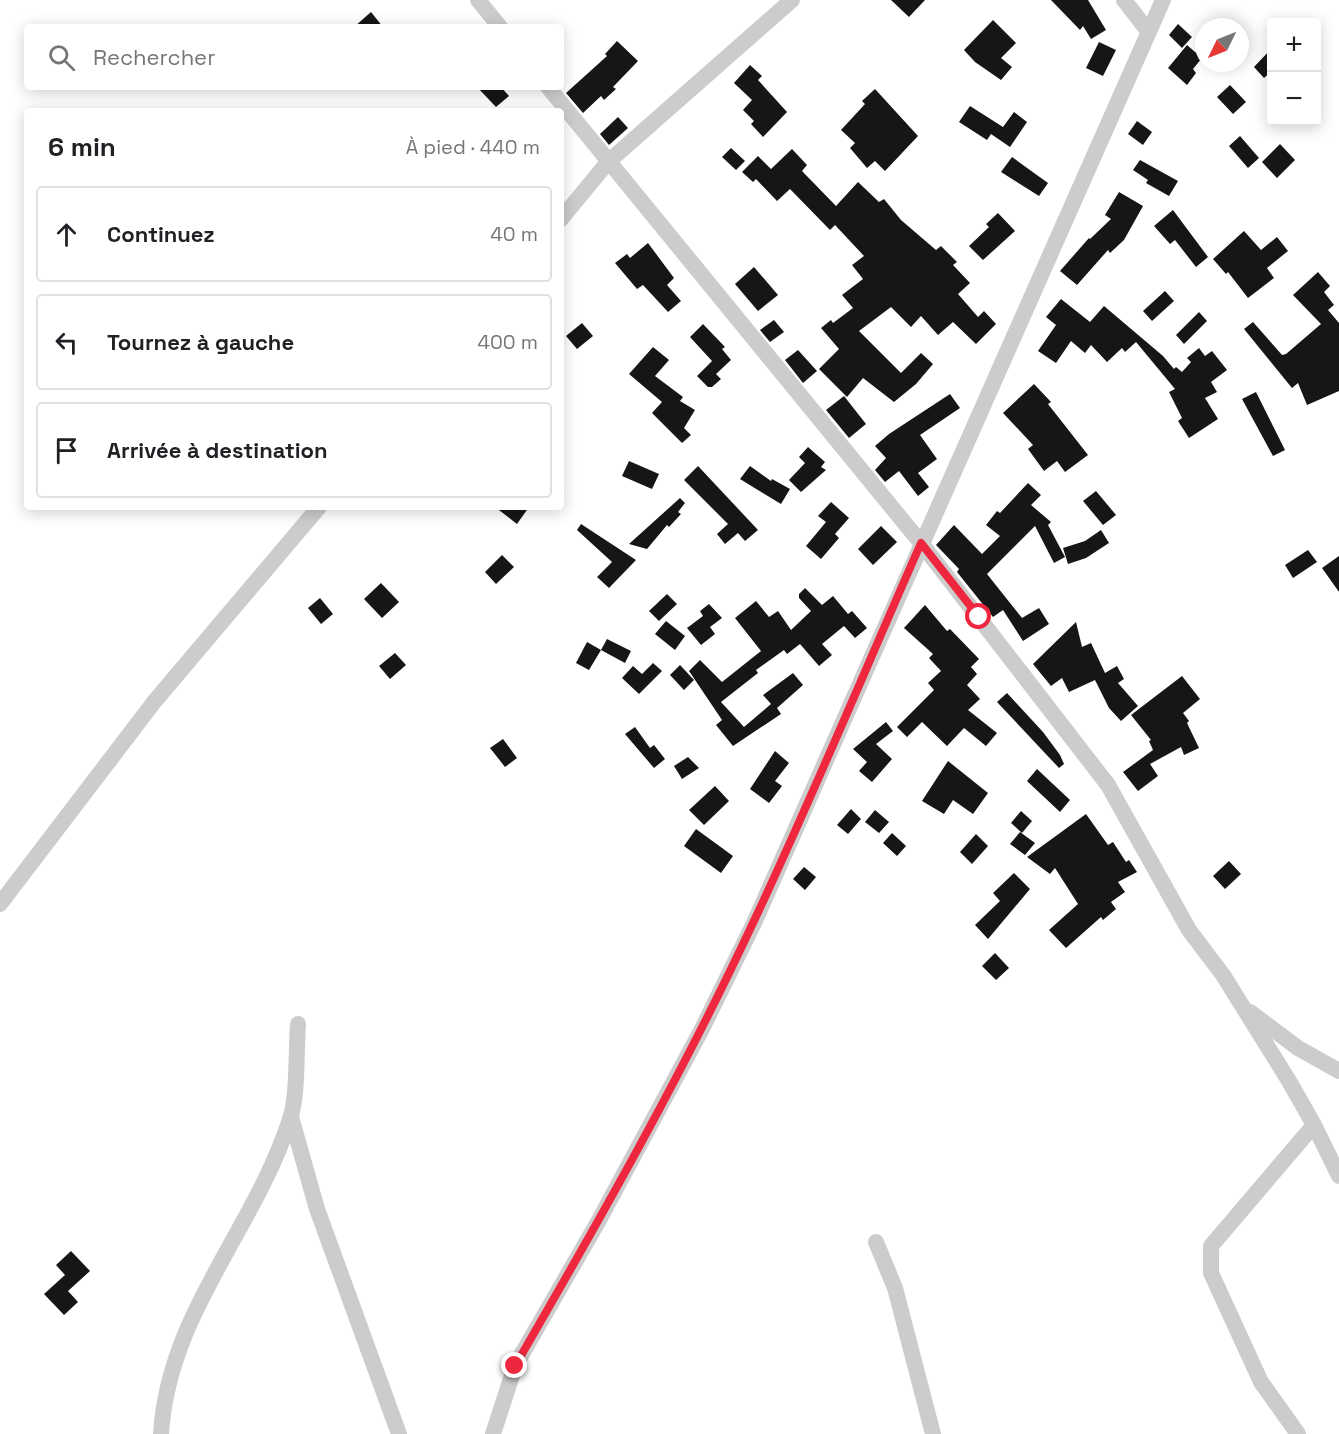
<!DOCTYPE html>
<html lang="fr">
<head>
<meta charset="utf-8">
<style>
	body { margin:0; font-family:"Space Grotesk",sans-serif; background:#f6f6f6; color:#202124 }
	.controls { position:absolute; right:18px; top:18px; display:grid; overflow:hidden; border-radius:6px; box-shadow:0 3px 15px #0003 }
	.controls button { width:54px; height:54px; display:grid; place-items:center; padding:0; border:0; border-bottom:2px solid #e0e0e0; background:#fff; color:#202124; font:30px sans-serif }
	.compass { position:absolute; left:1195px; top:18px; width:54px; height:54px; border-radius:50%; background:#fff; box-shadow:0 3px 15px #0003; rotate:227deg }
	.stop { position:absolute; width:18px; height:18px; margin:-14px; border:4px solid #ef273e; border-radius:50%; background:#fff }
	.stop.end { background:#ef273e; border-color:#fff; box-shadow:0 2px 6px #0008 }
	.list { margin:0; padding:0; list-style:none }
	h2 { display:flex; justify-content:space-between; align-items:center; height:78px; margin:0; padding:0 24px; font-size:26px }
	h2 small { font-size:20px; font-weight:400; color:#757577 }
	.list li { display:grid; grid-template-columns:39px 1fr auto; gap:18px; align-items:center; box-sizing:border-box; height:96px; margin:0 12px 12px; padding:0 12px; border:2px solid #e0e0e0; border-radius:6px }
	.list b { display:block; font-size:22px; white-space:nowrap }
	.list em { font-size:20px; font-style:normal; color:#757577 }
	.icon { flex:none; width:33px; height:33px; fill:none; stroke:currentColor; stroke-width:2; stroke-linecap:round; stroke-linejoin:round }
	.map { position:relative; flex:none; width:1339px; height:1434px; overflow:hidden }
	.search { position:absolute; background:#fff; box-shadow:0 3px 15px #0003; left:24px; top:24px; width:540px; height:66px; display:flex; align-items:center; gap:15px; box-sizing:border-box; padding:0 21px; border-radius:6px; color:#757577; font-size:22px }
	.panel { position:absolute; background:#fff; box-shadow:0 3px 15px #0003; left:24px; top:108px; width:540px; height:402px; border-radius:6px }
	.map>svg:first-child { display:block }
</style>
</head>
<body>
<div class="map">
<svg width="1339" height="1434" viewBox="0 0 1339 1434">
	<rect width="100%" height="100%" fill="#fff"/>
	<!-- building -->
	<g fill="#161616">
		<path d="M891,0H925L909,17Z"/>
		<path d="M1051,0H1088L1106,30L1091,39L1083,26L1080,30Z"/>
		<path d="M371,12L383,27H354Z"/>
		<path d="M993,20L1016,43L1001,58L1012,67L1001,80L975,62L964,50Z"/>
		<path d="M1178,24L1192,37L1182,48L1169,35Z"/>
		<path d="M617,41L638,61L613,87L616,89L604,100L601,96L583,113L566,93L607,56L605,54Z"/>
		<path d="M1099,42L1116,50L1103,76L1086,68Z"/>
		<path d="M1187,45L1202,58L1193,69L1196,73L1187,85L1168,68Z"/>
		<path d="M1272,48V71L1264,78L1254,67Z"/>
		<path d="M750,65L762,76L758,80L787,112L763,137L751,124L754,121L743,110L752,100L734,83Z"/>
		<path d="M1230,85L1246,102L1233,114L1217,97Z"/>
		<path d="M477,87H501L509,96L496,107Z"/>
		<path d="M875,89L918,136L885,171L875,161L867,168L850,148L855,143L841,130L865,104L862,101Z"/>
		<path d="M970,106L1003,127L1014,112L1027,122L1010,147L991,134L987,140L959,122Z"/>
		<path d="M618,117L628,128L609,145L600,134Z"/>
		<path d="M1137,121L1152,132L1143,145L1128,134Z"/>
		<path d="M1240,136L1259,158L1248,168L1229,146Z"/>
		<path d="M1280,144L1295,160L1277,178L1262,162Z"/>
		<path d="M731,148L745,161L736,170L722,157Z"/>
		<path d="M792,149L807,165L802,171L836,206L858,182L879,202L884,199L901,220L936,250L941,246L957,262L953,265L970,283L958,294L978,317L984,311L996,324L976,344L953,322L938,335L921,316L911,327L891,307L859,331L901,373L921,353L933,364L916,384L894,402L863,378L847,397L819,369L839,349L821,328L831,320L833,323L853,308L842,295L863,279L852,265L864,256L835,225L830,230L790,189L777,201L756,179L753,182L742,172L758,156L771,169Z"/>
		<path d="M1012,157L1048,183L1039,196L1001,172Z"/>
		<path d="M1140,160L1178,181L1169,196L1146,183L1148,180L1133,170Z"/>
		<path d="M1119,192L1143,206L1124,240L1110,253L1108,250L1077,285L1060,271L1089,238L1090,239L1111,219L1105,215Z"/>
		<path d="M1173,210L1208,257L1196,267L1175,240L1170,244L1154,226Z"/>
		<path d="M998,213L1015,231L983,260L969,246L989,227L986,224Z"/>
		<path d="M1244,231L1261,250L1277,237L1288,251L1267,268L1274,278L1248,298L1228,272L1226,274L1213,259Z"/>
		<path d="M648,243L674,278L667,285L681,301L668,312L643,285L637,289L615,263L627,254L630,258Z"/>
		<path d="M754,267L778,295L758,311L735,284Z"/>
		<path d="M1318,272L1330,286L1324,292L1334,305L1328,310L1339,323V391L1307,405L1298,383L1292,388L1244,329L1253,322L1282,355L1286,354L1321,324L1293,295Z"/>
		<path d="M1165,291L1174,301L1152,321L1143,311Z"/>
		<path d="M1061,299L1090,322L1104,306L1163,356L1174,369L1176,367L1182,372L1191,362L1187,358L1199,348L1205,356L1212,351L1227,370L1211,382L1217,392L1205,398L1218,419L1189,438L1178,421L1182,418L1169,392L1175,389L1136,342L1125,352L1122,348L1107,362L1091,345L1085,353L1071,341L1056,363L1038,351L1056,325L1046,317Z"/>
		<path d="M1199,312L1207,321L1184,344L1176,335Z"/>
		<path d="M774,320L784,332L770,342L760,330Z"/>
		<path d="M582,323L593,336L577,349L566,336Z"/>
		<path d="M703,324L725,347L722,349L731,360L716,374L721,379L712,387H708L697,376L712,361L690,337Z"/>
		<path d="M653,347L669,360L655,376L683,397L680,401L695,410L684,428L691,435L682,443L652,413L662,402L629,374Z"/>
		<path d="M798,350L817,371L803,383L785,360Z"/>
		<path d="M1034,384L1051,402L1048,404L1088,455L1065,472L1057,461L1044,471L1028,449L1033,445L1003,413Z"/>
		<path d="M1256,392L1285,450L1273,456L1242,399Z"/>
		<path d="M950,394L960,408L920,435L937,459L918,473L929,487L918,496L899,471L885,482L875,470L886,458L875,446L889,434Z"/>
		<path d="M844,396L866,424L849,438L826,410Z"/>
		<path d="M808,447L825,462L821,467L826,470L801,492L789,480L805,463L799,457Z"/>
		<path d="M629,461L659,474L652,489L622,476Z"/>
		<path d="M698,466L758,530L745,541L738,533L725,544L717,534L728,524L684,480Z"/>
		<path d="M750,466L771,481L772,479L790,489L781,504L740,479Z"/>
		<path d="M1028,483L1041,495L1031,505L1051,522L1048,525L1065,557L1054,563L1035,526L987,574L1022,618L1039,608L1049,624L1023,641L1003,610L993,617L957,572L959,569L936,545L954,525L982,554L1000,536L986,525L997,511L1000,513Z"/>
		<path d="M1096,491L1116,515L1103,525L1083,501Z"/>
		<path d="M680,498L685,503L678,512L681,514L669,527L667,525L647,549L629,544Z"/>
		<path d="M831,502L849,518L835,534L839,538L821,559L806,546L826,522L818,516Z"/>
		<path d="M495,507H529L517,524Z"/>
		<path d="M581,524L636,560L609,588L597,577L612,562L577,530Z"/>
		<path d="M881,526L897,542L873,565L858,549Z"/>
		<path d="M1101,530L1109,543L1086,558L1068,564L1063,548L1085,541Z"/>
		<path d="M1308,550L1317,562L1293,578L1285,565Z"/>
		<path d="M502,555L514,567L496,584L485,572Z"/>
		<path d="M1339,556V592L1322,568Z"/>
		<path d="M381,583L399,602L382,618L364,599Z"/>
		<path d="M805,588L822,605L833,596L848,614L852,611L867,628L855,638L844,626L822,644L832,655L819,666L800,644L787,654L784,650L756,670L758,673L721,702L744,727L771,704L763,695L793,673L803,685L777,708L781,714L733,746L716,725L722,720L689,671L700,660L722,682L761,651L735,618L756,601L769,617L778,611L791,630L811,611L799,598V594Z"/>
		<path d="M667,594L677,604L659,621L649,611Z"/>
		<path d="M320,598L333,614L321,624L308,608Z"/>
		<path d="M709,604L722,618L710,627L715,634L701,645L687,628L703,616L700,611Z"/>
		<path d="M925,605L947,631L950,629L979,659L971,667L977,674L967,685L980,699L968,710L997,733L986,746L964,728L947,746L922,722L907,737L897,727L934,690L928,683L941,671L929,658L933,654L904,628Z"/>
		<path d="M666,621L685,636L675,650L655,634Z"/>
		<path d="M1076,622L1082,647L1091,643L1105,673L1117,666L1124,679L1118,683L1138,706L1121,721L1109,708L1095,680L1069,692L1062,678L1051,686L1033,664Z"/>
		<path d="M607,639L631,651L625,663L601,650Z"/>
		<path d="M587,642L601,650L589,670L576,663Z"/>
		<path d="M395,653L406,665L390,679L379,666Z"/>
		<path d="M653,663L662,671L639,694L622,678L633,666L642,674Z"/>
		<path d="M680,665L694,680L684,690L670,675Z"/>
		<path d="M1182,676L1200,699L1183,713L1189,721L1187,723L1199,748L1184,755L1181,747L1150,764L1158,776L1138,791L1123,772L1153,750L1149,741L1151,740L1131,715Z"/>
		<path d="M1007,693L1043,732L1060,755L1064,764L1059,768L997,702Z"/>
		<path d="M886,722L893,731L876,744L892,759L872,782L859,771L867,762L853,749Z"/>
		<path d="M635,727L650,748L654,745L665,759L654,768L625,734Z"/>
		<path d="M503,739L517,758L505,767L490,748Z"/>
		<path d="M775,751L789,763L775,781L782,786L769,803L750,789Z"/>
		<path d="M688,757L699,768L682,779L674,766Z"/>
		<path d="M948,761L988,793L973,814L953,800L944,814L922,801Z"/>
		<path d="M1037,769L1070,800L1060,812L1027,781Z"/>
		<path d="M715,786L729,801L704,825L689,810Z"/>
		<path d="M851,809L861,819L848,834L837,825Z"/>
		<path d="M875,810L889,822L879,833L865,822Z"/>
		<path d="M1021,811L1032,821L1022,833L1011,823Z"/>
		<path d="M1086,814L1108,845L1113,842L1126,862L1129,860L1137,872L1118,882L1125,892L1111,902L1116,909L1103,920L1101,917L1066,948L1049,930L1078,904L1055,868L1050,874L1027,857Z"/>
		<path d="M696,829L733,856L721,873L684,846Z"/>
		<path d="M1020,832L1035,843L1025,855L1010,844Z"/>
		<path d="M892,833L906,846L897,856L883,843Z"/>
		<path d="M976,834L988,846L972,864L960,852Z"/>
		<path d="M1229,861L1241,874L1225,889L1213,876Z"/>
		<path d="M804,867L816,877L805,890L793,879Z"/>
		<path d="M1014,873L1030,889L988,939L975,925L1000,901L993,893Z"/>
		<path d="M995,953L1009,968L996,980L982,966Z"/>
		<path d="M71,1251L90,1271L68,1291L78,1302L64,1315L44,1294L65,1275L56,1265Z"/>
	</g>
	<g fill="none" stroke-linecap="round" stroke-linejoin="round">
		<!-- minor -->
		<g stroke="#ccc" stroke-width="16">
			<path d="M478,0L500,27"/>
			<path d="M1124,0L1148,31"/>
			<path d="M548,87L921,543L1108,785L1189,930L1223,975L1289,1081L1314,1125L1339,1176"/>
			<path d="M561,219L608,162L792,0"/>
			<path d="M0,904L154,702L319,507"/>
			<path d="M1250,1012L1298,1048L1339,1071"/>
			<path d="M291,1117L317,1209L399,1434"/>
			<path d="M876,1242L895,1288L933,1434"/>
			<path d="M161,1434C168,1314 255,1229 290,1119C298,1096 296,1050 298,1024"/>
			<path d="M493,1434L515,1366L598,1222L702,1029L754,923L1163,0"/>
			<path d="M1298,1434L1261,1382L1211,1273V1246L1314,1125"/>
		</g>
	</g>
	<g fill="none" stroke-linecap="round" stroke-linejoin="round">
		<!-- route -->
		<path stroke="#ef273e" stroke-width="8" d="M515,1366C599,1221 682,1075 753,923C812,798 865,670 921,543L979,617"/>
	</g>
</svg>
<div class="controls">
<button>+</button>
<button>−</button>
</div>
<svg class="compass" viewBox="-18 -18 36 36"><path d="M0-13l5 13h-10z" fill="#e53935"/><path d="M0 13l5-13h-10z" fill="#757577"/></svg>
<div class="stop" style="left:979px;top:617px"></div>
<div class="stop end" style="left:515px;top:1366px"></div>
<div class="search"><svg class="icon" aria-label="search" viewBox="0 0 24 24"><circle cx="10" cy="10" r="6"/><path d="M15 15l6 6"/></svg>Rechercher</div>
<section class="panel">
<h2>6 min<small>À pied · 440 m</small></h2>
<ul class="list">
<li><svg class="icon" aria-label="ahead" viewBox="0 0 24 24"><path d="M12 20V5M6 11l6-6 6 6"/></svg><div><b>Continuez</b></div><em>40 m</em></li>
<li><svg class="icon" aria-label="left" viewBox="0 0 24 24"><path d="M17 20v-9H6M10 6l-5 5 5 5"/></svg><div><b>Tournez à gauche</b></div><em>400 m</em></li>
<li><svg class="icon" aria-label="arrive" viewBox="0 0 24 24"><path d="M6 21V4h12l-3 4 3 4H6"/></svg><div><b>Arrivée à destination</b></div></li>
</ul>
</section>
</div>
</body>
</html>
